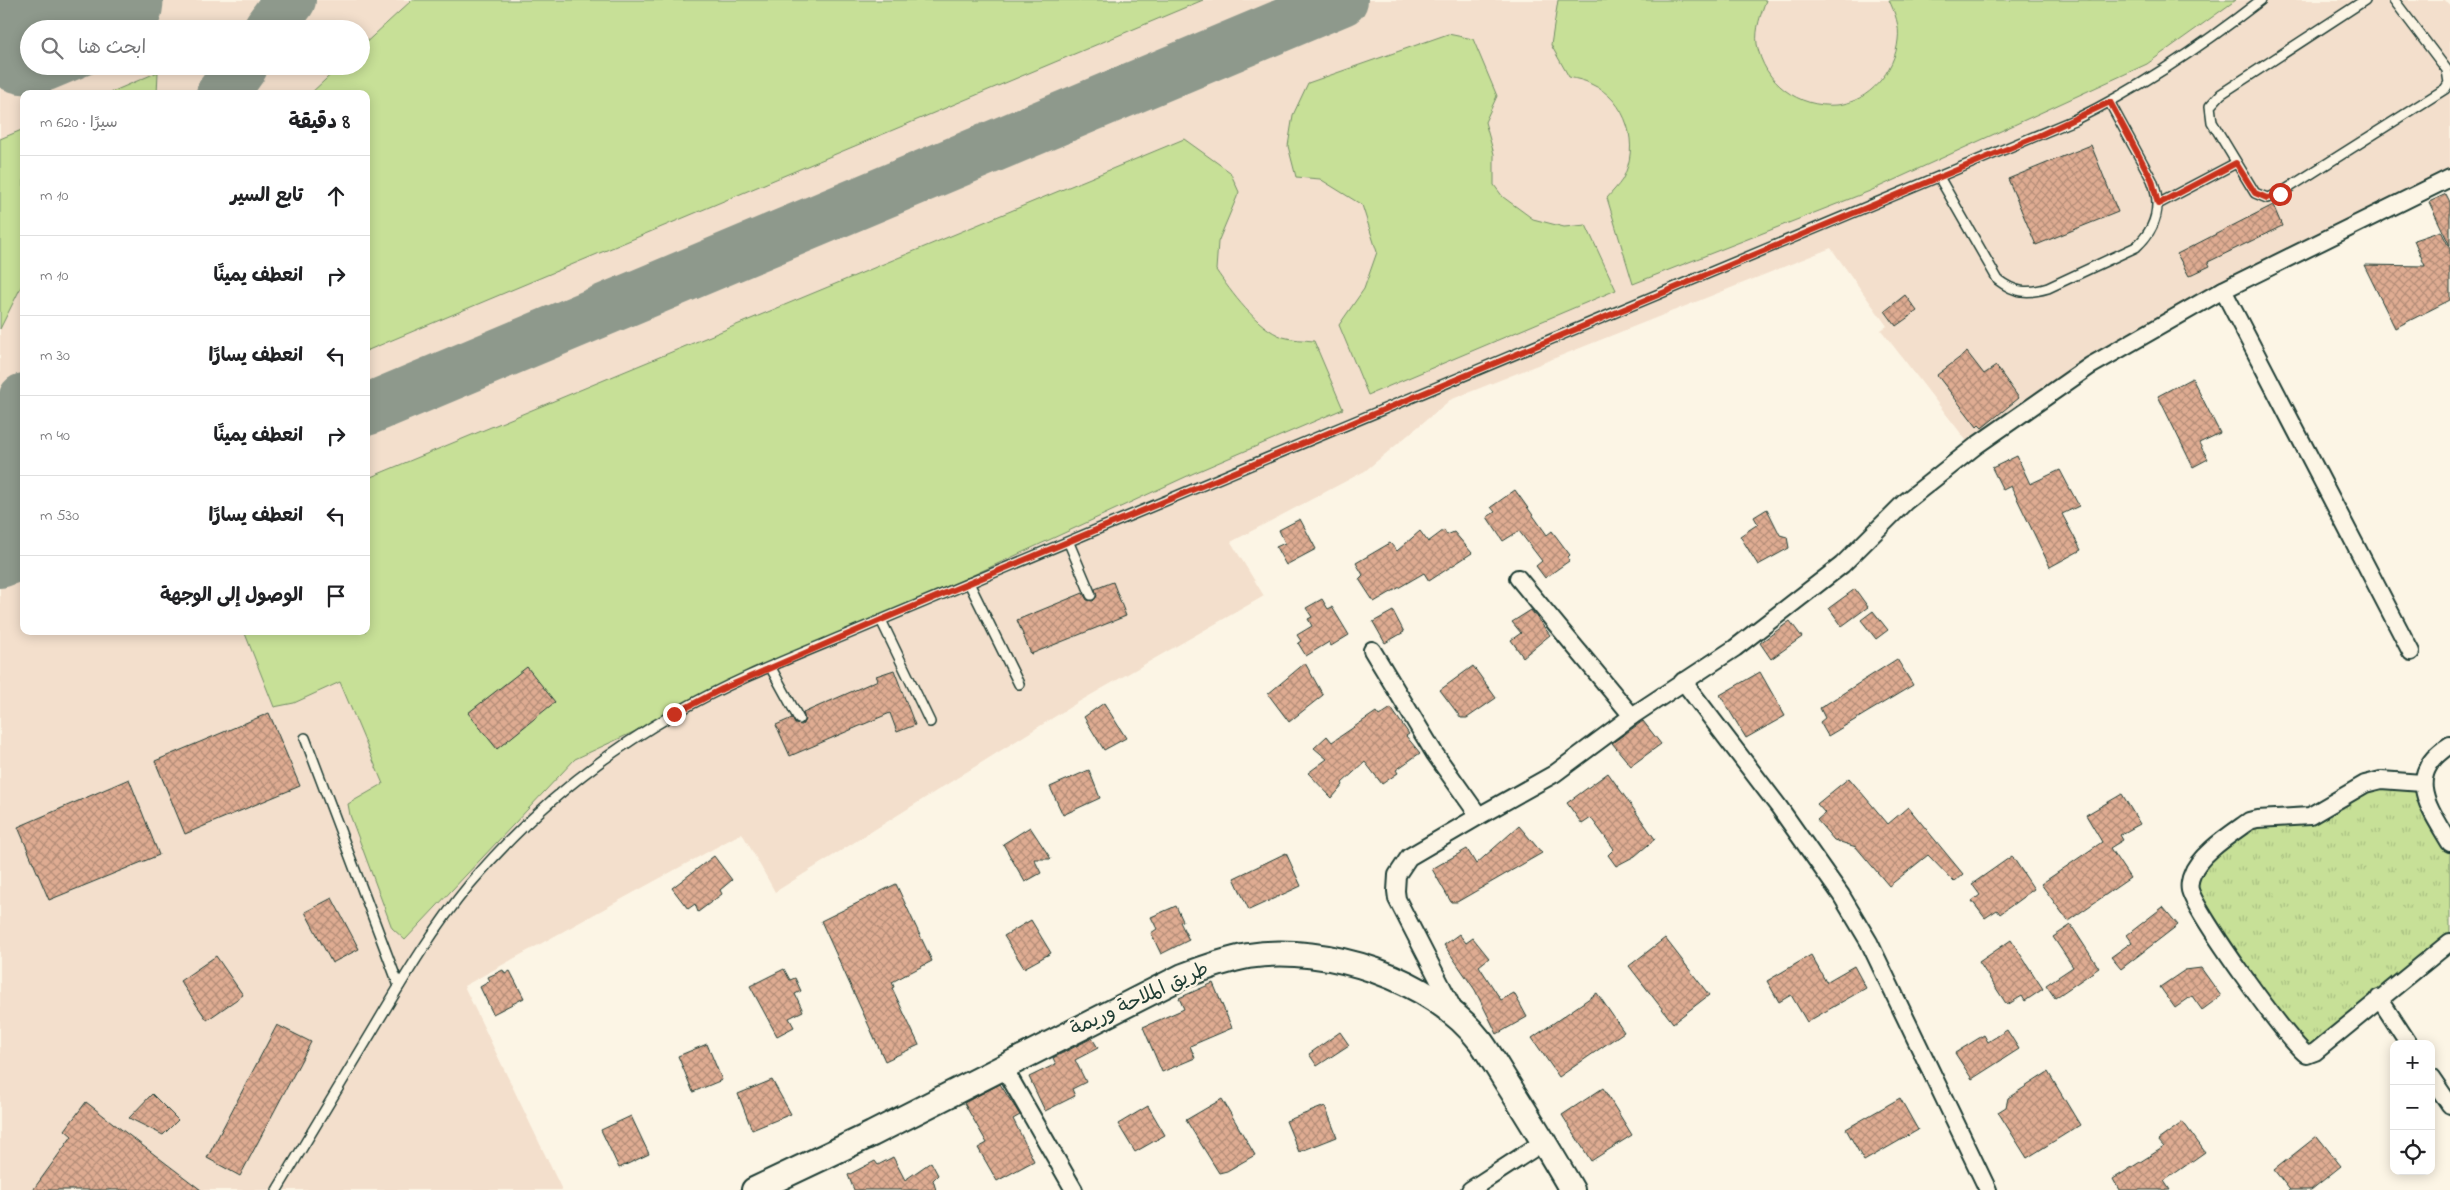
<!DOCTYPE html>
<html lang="ar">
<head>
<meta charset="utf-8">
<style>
	body { margin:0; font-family:"Indie Flower","Playpen Sans Arabic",sans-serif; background:#f6f6f6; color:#202124; direction:rtl }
	.controls { position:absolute; right:15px; bottom:15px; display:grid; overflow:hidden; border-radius:10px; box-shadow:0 2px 12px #0003 }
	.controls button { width:45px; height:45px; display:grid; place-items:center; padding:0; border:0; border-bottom:1px solid #e0e0e0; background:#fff; color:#202124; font:25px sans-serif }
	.stop { position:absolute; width:15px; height:15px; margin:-11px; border:4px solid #c8321e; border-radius:50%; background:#fff }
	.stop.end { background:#c8321e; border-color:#fff; box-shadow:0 1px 5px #0008 }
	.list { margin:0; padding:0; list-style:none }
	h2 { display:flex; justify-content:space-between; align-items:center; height:65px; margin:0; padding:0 20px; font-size:21px }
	h2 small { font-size:16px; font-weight:400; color:#757577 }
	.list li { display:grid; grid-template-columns:32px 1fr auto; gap:15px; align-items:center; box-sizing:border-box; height:80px; padding:0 20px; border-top:1px solid #e0e0e0 }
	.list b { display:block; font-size:19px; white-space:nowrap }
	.list em { font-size:16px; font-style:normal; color:#757577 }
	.icon { flex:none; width:28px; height:28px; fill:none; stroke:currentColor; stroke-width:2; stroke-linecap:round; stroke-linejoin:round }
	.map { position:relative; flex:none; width:2450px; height:1190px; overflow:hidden; direction:ltr }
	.search { position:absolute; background:#fff; box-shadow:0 2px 12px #0003; left:20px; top:20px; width:350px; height:55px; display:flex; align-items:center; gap:12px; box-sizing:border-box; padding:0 18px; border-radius:28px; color:#757577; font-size:19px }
	.panel { position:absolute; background:#fff; box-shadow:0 2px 12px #0003; left:20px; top:90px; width:350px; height:545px; border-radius:10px; direction:rtl }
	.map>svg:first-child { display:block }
</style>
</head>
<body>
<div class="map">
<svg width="2450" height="1190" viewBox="0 0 2450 1190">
	<defs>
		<pattern id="park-tufts" width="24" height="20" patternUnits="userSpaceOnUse" patternTransform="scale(1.25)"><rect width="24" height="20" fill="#c7e097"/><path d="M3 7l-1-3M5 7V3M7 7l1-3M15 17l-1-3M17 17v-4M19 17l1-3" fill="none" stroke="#aac183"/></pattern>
		<pattern id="building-cross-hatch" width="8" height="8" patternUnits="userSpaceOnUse" patternTransform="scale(1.25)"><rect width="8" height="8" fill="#dfac92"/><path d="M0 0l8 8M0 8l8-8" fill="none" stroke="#b48d78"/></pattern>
	</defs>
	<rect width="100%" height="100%" fill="#fcf5e5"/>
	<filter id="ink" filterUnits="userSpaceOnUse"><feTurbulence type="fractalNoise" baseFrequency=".02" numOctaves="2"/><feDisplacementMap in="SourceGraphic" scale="10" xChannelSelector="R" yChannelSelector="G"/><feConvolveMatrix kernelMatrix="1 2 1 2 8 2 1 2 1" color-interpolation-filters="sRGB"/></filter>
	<g filter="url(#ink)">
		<!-- built -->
		<path fill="#f3dfcc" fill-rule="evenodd" d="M0,0H2445L2450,6V171L2090,362L1973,449L1881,330L1887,326L1831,248L1450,400L1365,471L1231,542L1264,596L1075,704L775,892L742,833L464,986L562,1190H0ZM29,29H361V66H29ZM24,94H366V631H24Z"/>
		<!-- grass -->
		<g fill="#c7e097" stroke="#738e66">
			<path d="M412,0H1203L366,351V94H310L340,66H361V47Z"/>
			<path d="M1558,0H1766C1761,14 1755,29 1757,44C1764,83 1798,108 1837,105C1869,102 1895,71 1898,40C1900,26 1895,13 1889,0H2236L2147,64L1870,191L1633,284L1607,198C1612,192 1618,186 1622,180C1641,146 1627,100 1591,84C1585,80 1576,79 1569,77L1551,45Z"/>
			<path d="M1448,34L1473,39L1497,96L1485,122L1494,154V185L1503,197L1533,219L1564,227L1586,225L1616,290L1368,395L1339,325L1364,289L1377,252L1362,205L1320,179L1296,177L1288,146L1293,115L1308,83Z"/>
			<path d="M158,72L157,94H107Z"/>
			<path d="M24,129V281L0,329V139Z"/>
			<path d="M1184,139L1230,172L1239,192L1218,242L1216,270C1231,292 1257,328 1283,337C1292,340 1305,340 1314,341L1343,409L1194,473L575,759L405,940L392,928L350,815L348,804L383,784L340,682L294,703L274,707L244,631H366V479Z"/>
		</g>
		<!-- park -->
		<path fill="url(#park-tufts)" stroke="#738e66" d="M2422,783L2450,843V942L2307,1055L2235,963L2191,877L2240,827L2299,818L2365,784Z"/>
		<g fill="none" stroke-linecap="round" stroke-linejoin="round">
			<!-- taxiway -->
			<g stroke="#8e998c" stroke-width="52">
				<path d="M269,29L290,0"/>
				<path d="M222,94L242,66"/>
				<path d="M24,399C14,433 0,506 24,530"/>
				<path d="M366,410L1342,0"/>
				<path d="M0,562L24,553"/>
			</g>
			<!-- runway -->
			<path stroke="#8e998c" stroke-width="131" d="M29,29L98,0"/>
		</g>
		<!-- building -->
		<g fill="url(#building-cross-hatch)" stroke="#1f3d34">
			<path d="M2091,145L2118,212L2036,245L2008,179Z"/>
			<path d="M2446,194L2450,202V246L2429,202Z"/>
			<path d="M2273,205L2282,226L2208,262L2210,266L2189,276L2177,254Z"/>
			<path d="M2441,231L2450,249V300L2395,328L2364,265L2425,266L2414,240Z"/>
			<path d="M1905,295L1917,311L1896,326L1885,311Z"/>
			<path d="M1967,352L1984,374L1996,366L2019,398L1982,428L1979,425L1977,427L1937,375Z"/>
			<path d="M2192,378L2220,433L2199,443L2208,459L2193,467L2158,396Z"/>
			<path d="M2017,456L2030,484L2060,470L2079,506L2062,514L2081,550L2050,567L2011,486L2003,490L1992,468Z"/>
			<path d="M1515,490L1547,535L1552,531L1570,555L1568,557L1569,561L1545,578L1536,566L1542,561L1519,531L1503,541L1487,517L1495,512L1491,507Z"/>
			<path d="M1767,509L1780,535L1787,537L1789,548L1758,565L1740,536L1758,524L1754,517Z"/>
			<path d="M1300,519L1316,549L1286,565L1276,547L1285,543L1279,530Z"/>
			<path d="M1444,530L1447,535L1454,532L1472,553L1429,581L1424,573L1374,602L1359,579L1363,575L1356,563L1390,543L1397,551L1420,531L1428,542Z"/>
			<path d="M1113,582L1126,616L1031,654L1017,620L1083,593L1087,600L1093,601L1097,596L1095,589Z"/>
			<path d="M1855,589L1868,607L1842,626L1829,608Z"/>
			<path d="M1322,599L1328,609L1332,607L1349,635L1331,646L1329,642L1306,656L1298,643L1301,641L1297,635L1312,626L1308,619L1312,617L1306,608Z"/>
			<path d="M1531,610L1550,635L1523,657L1511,640L1521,633L1512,622Z"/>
			<path d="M1393,611L1404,632L1385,643L1373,622Z"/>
			<path d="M1873,611L1888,630L1876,639L1861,620Z"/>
			<path d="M1790,621L1802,637L1771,659L1760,643Z"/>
			<path d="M1897,659L1913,685L1828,736L1820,722L1825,718L1820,708Z"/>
			<path d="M1305,663L1323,695L1289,722L1268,694Z"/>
			<path d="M1473,666L1496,698L1467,718H1461L1440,690Z"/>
			<path d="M527,667L555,702L497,749L468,713Z"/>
			<path d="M894,670L915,725L897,732L890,713L790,756L776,725L792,718L795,724L802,725L805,720L803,713L878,680L876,676Z"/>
			<path d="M1760,672L1785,716L1746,738L1720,695Z"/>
			<path d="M1104,703L1126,738L1104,750L1084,717Z"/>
			<path d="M1391,708L1409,734L1406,736L1420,753L1396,770L1398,773L1382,784L1365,762L1342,783L1343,785L1332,798L1308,773L1327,759L1314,748L1327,736L1332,742L1376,712L1379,716Z"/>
			<path d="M269,713L300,786L185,834L155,761Z"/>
			<path d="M1643,721L1661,744L1631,766L1612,743Z"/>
			<path d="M1089,770L1100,798L1063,815L1050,787Z"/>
			<path d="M1608,773L1655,839L1635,856L1616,866L1608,855L1614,849L1591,818L1582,824L1567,803Z"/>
			<path d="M1849,778L1888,824L1908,807L1963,874L1954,882L1928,855L1889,886L1856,847L1834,840L1817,820L1825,813L1817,804Z"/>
			<path d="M129,779L159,855L49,900L18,827Z"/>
			<path d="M2122,794L2140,824L2120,835L2123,840L2110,848L2130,878L2068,921L2041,884L2102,842L2086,815Z"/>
			<path d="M1519,826L1542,853L1457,902H1451L1432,869L1467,849L1476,864Z"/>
			<path d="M1030,827L1051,859H1034L1041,873L1025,882L1003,844Z"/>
			<path d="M1286,853L1301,886L1249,910L1234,878Z"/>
			<path d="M714,856L732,880L720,890L722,894L698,912L695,904L688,909L672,888Z"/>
			<path d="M2012,856L2034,889L2000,914L1997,910L1985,918L1972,901L1980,895L1972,884Z"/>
			<path d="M896,884L932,961L892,982L894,987L892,988L919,1045L885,1061L821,921Z"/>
			<path d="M332,898L359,949L332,963L305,912Z"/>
			<path d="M1176,906L1183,921L1180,922L1189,940L1161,954L1151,933L1157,929L1151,917Z"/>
			<path d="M2163,907L2178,925L2121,969L2111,957L2132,942L2127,935Z"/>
			<path d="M1031,920L1051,953L1024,968L1004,936Z"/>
			<path d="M2071,925L2099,968L2055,998L2046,985L2073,967L2053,937Z"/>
			<path d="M1459,934L1466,943L1473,938L1489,958L1479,966L1501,1000L1514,993L1527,1017L1497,1034L1475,990L1444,945Z"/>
			<path d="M1665,938L1709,995L1673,1023L1629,966Z"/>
			<path d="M2011,940L2043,989L2025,1001L2022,996L2007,1005L1979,962Z"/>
			<path d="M1811,955L1826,982L1854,966L1866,988L1807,1022L1791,995L1779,1002L1767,981Z"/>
			<path d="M216,956L243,995L207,1020L180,981Z"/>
			<path d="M2201,968L2221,996L2202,1010L2192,996L2175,1008L2160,987L2185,970Z"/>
			<path d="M784,969L790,980L795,978L801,991L795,994L803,1011L789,1018L794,1027L777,1036L750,986Z"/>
			<path d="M503,970L505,974L510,971L524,998L493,1014L480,987L490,981L488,977Z"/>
			<path d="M1213,983L1232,1028L1190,1046L1195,1058L1162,1072L1143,1027L1184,1009L1179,998Z"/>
			<path d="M1597,993L1624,1032L1559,1077L1532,1038Z"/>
			<path d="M277,1025L311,1042L240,1176L207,1158Z"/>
			<path d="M2007,1030L2019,1049L1972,1079L1955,1053L1984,1035L1988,1042Z"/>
			<path d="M1340,1032L1349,1045L1317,1066L1309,1054Z"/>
			<path d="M1092,1038L1098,1048L1075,1060L1086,1082L1072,1089L1075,1096L1045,1111L1029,1077L1056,1064L1053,1058Z"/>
			<path d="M707,1044L722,1080L693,1092L678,1056Z"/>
			<path d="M2048,1072L2080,1125L2027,1158L1998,1112L2006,1107L2008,1098Z"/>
			<path d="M772,1080L791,1114L752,1130L738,1094Z"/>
			<path d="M1000,1084L1020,1115L1013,1119L1034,1161L997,1181L978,1148L987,1143L964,1103Z"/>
			<path d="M1603,1088L1632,1135L1591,1161L1562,1115Z"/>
			<path d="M152,1094L178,1120L163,1135L129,1118Z"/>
			<path d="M1900,1098L1918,1130L1864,1161L1846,1129Z"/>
			<path d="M1222,1099L1255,1155L1227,1171L1219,1173L1186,1120Z"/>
			<path d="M86,1102L113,1123L201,1190H33L72,1136L65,1130Z"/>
			<path d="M1148,1106L1165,1135L1135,1152L1118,1124Z"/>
			<path d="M1325,1106L1337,1137L1299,1152L1286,1121Z"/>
			<path d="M631,1116L649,1154L619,1168L601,1130Z"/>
			<path d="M2183,1122L2205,1152L2164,1181L2170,1190H2119L2113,1179L2164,1147L2158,1140Z"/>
			<path d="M2317,1136L2341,1166L2311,1190H2290L2274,1170Z"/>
			<path d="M893,1157L905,1180L931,1162L938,1175L933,1180L936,1190H854L848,1175L875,1161L878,1165Z"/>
		</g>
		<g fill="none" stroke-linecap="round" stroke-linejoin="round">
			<defs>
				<g id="lane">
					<path d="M2365,0L2221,94L2210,106L2212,122L2255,193L2267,198L2279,194L2445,89L2449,83L2447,70L2394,0"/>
					<path d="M1939,177L1998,280C2015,293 2028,294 2048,288L2136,247C2157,228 2162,205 2152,180L2110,103"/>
					<path d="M2158,204L2236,163"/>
					<path d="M1069,543L1091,595"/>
					<path d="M969,583L1019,684"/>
					<path d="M881,620L930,722"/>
					<path d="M771,668L799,719"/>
					<path d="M305,738L399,986"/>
					<path d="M277,1190C308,1138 339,1086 370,1035C401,983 431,931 470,884C527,816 597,758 674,714C739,676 812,650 881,620L2074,120C2142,87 2202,46 2261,0"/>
				</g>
				<g id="street">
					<path d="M2223,290L2411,652"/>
					<path d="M1518,578L1632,716"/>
					<path d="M1372,650L1435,754L1479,816"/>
					<path d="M1683,681L1779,807L1841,895L1869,942L1988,1190"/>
					<path d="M2450,745C2403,775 2429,807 2450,843"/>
					<path d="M2422,783L2381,780L2365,784L2310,816L2257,819L2249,821C2231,834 2198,855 2192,875C2190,879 2189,886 2190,890C2196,913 2288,1042 2307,1055L2315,1052L2450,942"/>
					<path d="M2379,998L2409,1044"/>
					<path d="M1455,1012L1397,899L1396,891L1397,875L1409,857L1479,816L1554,774L1632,716L1735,648L1842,565L1905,502L1977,445L2090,366L2223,290L2450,178"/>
					<path d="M1003,1066L1074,1190"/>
					<path d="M2431,1077L2450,1105"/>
					<path d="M1470,1190L1545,1141"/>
				</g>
				<path id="secondary" d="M754,1190L872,1134L1183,976C1204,968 1226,960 1248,956C1326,944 1432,978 1481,1042C1491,1056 1500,1072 1509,1086C1531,1121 1552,1155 1572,1190"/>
			</defs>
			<!-- lane casing -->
			<use href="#lane" stroke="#1f3d34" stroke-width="12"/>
			<!-- street casing -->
			<use href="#street" stroke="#1f3d34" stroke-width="20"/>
			<!-- secondary casing -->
			<use href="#secondary" stroke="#1f3d34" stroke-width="28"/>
			<!-- lane -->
			<use href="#lane" stroke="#fcf5e5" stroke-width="9"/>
			<!-- street -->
			<use href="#street" stroke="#fcf5e5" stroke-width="16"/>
			<!-- secondary -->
			<use href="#secondary" stroke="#fcf5e5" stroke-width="24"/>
		</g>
	</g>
	<g fill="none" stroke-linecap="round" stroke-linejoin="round" filter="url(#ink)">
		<!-- route -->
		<path stroke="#c8321e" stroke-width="6" d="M674,714L722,689L881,620L2038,136L2110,102L2152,180L2158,204L2236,163L2255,193L2267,198L2280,194"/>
	</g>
	<g text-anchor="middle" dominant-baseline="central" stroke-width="5" stroke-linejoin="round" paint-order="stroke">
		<!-- street labels -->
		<g font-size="20" fill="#1f3d34" stroke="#fcf5e5">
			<text transform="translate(1140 1000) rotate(-25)">طريق الملاحة وريمة</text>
		</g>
	</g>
</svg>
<div class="controls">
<button>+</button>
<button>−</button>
<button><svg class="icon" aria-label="locate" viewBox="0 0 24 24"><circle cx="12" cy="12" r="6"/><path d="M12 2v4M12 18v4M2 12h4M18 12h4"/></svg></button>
</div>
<div class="stop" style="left:2280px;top:194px"></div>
<div class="stop end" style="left:674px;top:714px"></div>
<div class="search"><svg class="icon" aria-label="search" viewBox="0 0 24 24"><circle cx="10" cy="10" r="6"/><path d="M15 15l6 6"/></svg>ابحث هنا</div>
<section class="panel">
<h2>8 دقيقة<small>سيرًا · 620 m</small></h2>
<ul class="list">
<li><svg class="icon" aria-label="ahead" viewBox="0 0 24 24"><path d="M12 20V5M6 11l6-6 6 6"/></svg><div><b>تابع السير</b></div><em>10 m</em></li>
<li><svg class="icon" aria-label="right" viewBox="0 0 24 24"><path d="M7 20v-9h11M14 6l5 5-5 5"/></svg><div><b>انعطف يمينًا</b></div><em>10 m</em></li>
<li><svg class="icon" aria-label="left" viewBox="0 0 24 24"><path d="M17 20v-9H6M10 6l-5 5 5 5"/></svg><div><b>انعطف يسارًا</b></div><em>30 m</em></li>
<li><svg class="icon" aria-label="right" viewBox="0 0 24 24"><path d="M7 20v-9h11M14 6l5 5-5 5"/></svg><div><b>انعطف يمينًا</b></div><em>40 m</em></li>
<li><svg class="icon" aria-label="left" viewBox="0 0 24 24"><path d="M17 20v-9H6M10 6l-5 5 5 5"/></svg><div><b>انعطف يسارًا</b></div><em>530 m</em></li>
<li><svg class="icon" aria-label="arrive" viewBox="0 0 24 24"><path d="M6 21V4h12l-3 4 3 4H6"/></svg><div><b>الوصول إلى الوجهة</b></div></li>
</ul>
</section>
</div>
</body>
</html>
